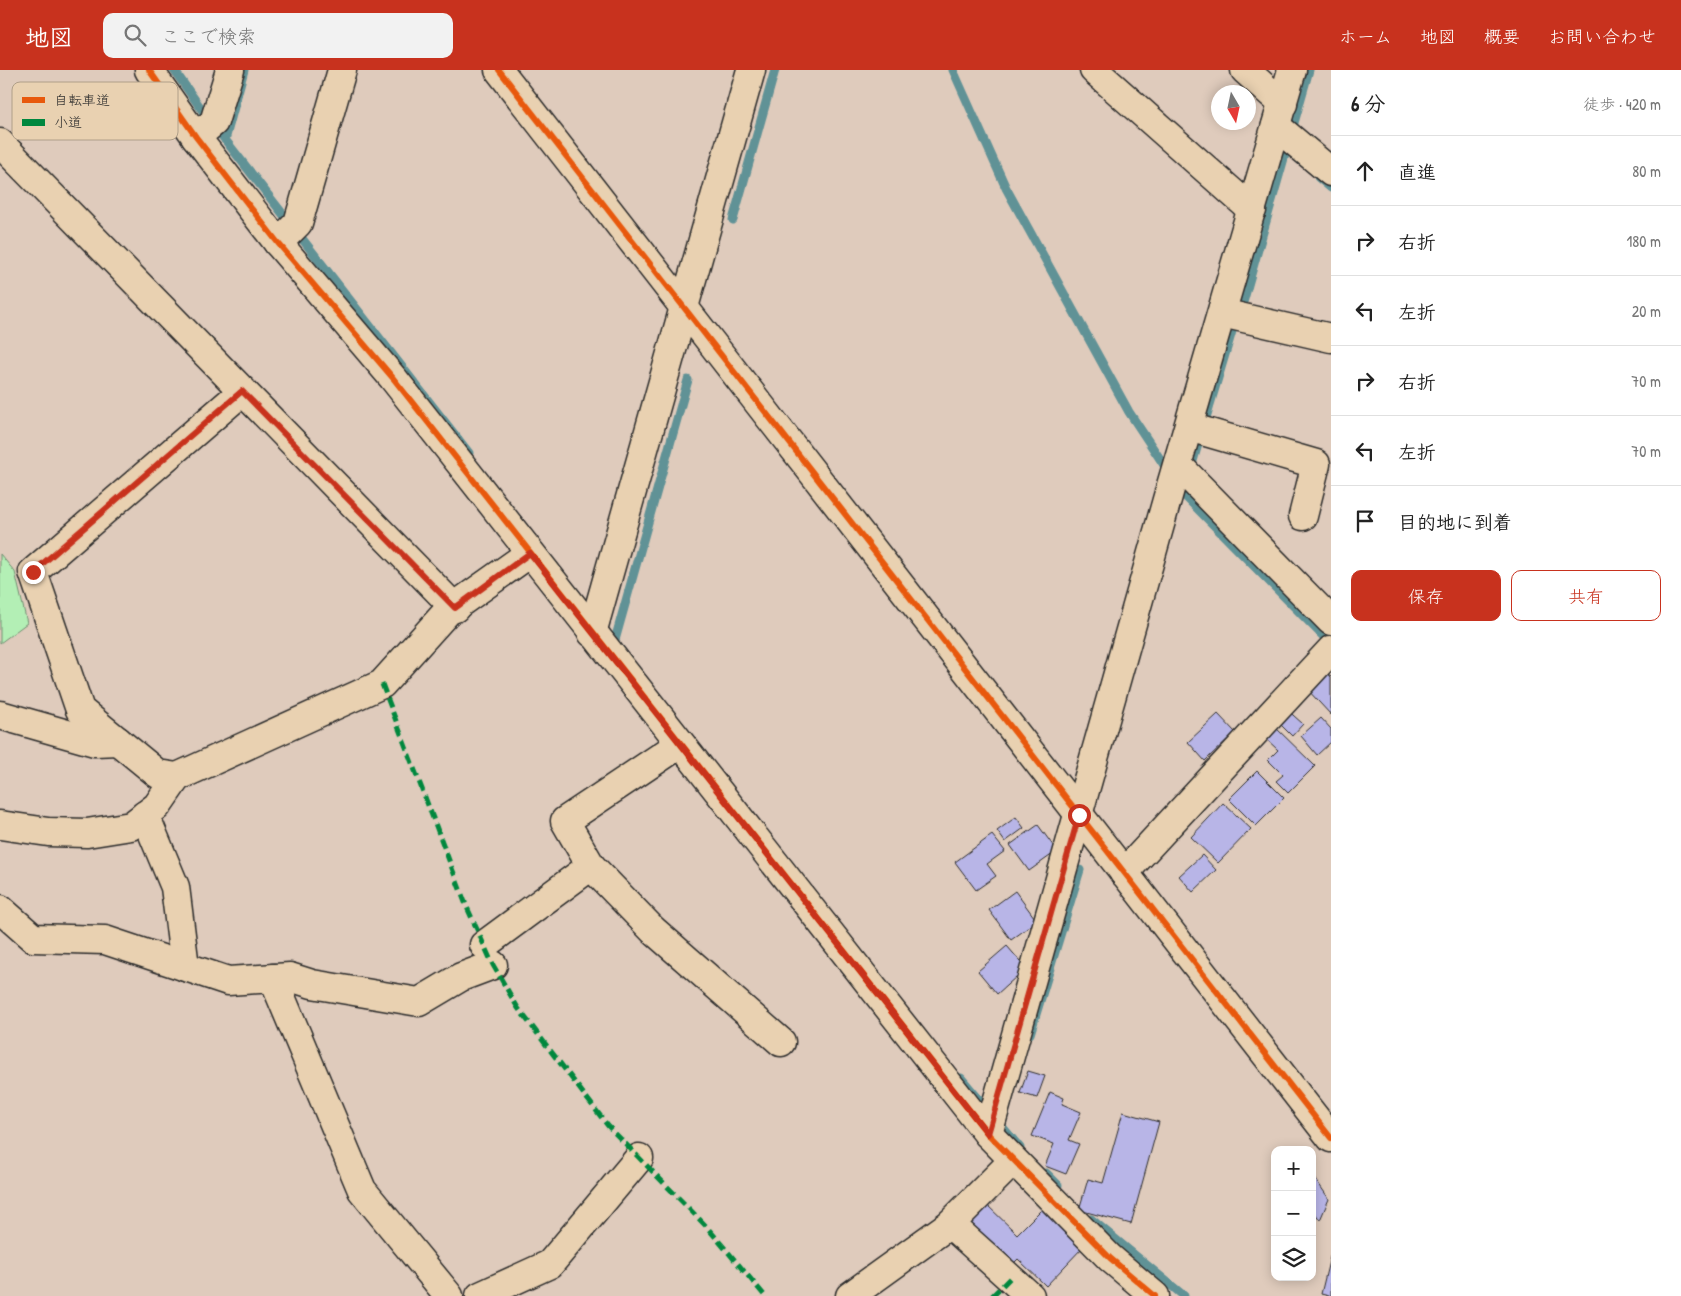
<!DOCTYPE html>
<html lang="ja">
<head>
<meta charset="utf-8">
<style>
	body { margin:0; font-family:"Patrick Hand","Klee One",sans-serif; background:#f2f2f2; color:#222 }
	.controls { position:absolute; right:15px; bottom:15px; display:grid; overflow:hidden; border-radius:10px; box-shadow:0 2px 12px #0003 }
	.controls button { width:45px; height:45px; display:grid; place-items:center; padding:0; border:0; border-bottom:1px solid #e0e0e0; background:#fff; color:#222; font:25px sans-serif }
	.compass { position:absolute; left:1211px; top:15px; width:45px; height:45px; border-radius:50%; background:#fff; box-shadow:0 2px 12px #0003; rotate:171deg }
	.stop { position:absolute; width:15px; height:15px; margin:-11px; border:4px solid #c8321e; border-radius:50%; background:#fff }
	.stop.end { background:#c8321e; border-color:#fff; box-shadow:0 1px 5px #0008 }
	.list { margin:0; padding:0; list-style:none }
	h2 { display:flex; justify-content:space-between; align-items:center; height:65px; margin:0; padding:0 20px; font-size:21px }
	h2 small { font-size:16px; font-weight:400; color:#767676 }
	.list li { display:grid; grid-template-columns:32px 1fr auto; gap:15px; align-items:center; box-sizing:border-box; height:70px; padding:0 20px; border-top:1px solid #e0e0e0 }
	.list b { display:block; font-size:19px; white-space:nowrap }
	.list em { font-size:16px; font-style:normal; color:#767676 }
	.actions { display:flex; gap:10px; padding:15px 20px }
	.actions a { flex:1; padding:11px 0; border:1px solid #c8321e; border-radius:10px; text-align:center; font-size:18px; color:#c8321e }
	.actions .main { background:#c8321e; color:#fff }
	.icon { flex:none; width:28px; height:28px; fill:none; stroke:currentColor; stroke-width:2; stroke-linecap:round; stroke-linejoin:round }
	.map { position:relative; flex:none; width:1331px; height:1226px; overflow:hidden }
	header { display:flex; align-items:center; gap:30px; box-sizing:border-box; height:70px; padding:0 25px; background:#c8321e; color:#fff }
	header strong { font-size:24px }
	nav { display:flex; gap:28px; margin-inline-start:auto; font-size:18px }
	.search { width:350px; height:45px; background:#f2f2f2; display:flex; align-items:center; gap:12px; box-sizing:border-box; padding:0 18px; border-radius:10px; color:#767676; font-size:19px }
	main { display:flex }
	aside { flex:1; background:#fff }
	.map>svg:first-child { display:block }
</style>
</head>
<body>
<header>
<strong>地図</strong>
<div class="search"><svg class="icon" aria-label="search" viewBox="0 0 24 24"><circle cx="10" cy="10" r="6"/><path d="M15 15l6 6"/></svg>ここで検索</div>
<nav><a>ホーム</a><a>地図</a><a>概要</a><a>お問い合わせ</a></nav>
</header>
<main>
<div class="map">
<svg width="1331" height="1226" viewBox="0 0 1331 1226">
	<rect width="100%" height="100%" fill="#dfcbbc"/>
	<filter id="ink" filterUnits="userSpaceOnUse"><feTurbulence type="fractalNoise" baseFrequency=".02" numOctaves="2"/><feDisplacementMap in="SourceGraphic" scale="10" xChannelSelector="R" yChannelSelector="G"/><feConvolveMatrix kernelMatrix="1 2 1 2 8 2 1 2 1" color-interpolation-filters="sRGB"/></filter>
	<g filter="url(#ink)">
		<!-- green -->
		<path fill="#b3efb5" stroke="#6f8d70" d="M0,484L15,502L27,553L0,573Z"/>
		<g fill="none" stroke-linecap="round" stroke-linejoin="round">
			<!-- stream -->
			<g stroke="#619296" stroke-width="9">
				<path d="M174,0L205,44L469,383"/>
				<path d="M953,0L1006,118L1129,342L1170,404"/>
				<path d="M225,70L244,0"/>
				<path d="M1318,107L1331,118"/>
				<path d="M733,150L775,0"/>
				<path d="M1190,401L1233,258L1242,236L1309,0"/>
				<path d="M1177,414L1182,423L1331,574"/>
				<path d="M615,570L688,310"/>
				<path d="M1030,964L1080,800"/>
				<path d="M961,1008L1020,1078"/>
				<path d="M1046,1103L1058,1115"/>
				<path d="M1091,1149L1184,1226"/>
			</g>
		</g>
		<!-- building -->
		<g fill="#b8b5e7" stroke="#2b2b2b">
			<path d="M1325,600L1331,607V645L1306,618Z"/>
			<path d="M1284,637L1303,654L1292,666L1274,648Z"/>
			<path d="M1218,644L1235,662L1205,691L1188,672Z"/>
			<path d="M1321,648L1331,659V672L1317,685L1301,666Z"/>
			<path d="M1273,655L1315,696L1288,723L1276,711L1283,705L1268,690L1278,680L1262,665Z"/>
			<path d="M1257,701L1284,728L1256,756L1229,729Z"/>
			<path d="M1223,733L1251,759L1218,793L1191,767Z"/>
			<path d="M1016,747L1024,758L1005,772L997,761Z"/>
			<path d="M1038,755L1057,781L1029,801L1010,775Z"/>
			<path d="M992,765L1005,781L987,794L996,806L976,820L955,792Z"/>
			<path d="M1202,785L1216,800L1193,822L1179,806Z"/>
			<path d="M1015,821L1037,851L1011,870L989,840Z"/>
			<path d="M1007,876L1026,898L997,924L978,901Z"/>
			<path d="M1028,1001L1045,1006L1037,1028L1020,1023Z"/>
			<path d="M1050,1022L1064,1028L1062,1034L1081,1042L1069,1070L1079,1074L1066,1104L1045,1096L1054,1074L1032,1066Z"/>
			<path d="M1123,1042L1159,1052L1131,1154L1079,1140L1088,1109L1103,1113Z"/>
			<path d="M1312,1104L1329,1129L1320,1150L1312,1139Z"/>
			<path d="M985,1133L1017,1164L1044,1137L1084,1176L1046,1216L1018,1189L1011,1196L966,1153Z"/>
			<path d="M1331,1183V1226H1329L1321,1224Z"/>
		</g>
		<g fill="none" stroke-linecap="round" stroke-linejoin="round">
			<defs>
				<g id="minor">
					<path d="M149,0L196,67L278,173L393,308L988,1064L1110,1188L1155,1226"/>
					<path d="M499,0L1331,1068"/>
					<path d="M1094,0L1252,140"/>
					<path d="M1245,0L1283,34"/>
					<path d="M1276,56L1331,102"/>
					<path d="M196,67L214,52L230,0"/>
					<path d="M0,73L455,538"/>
					<path d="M278,173L298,153L342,0"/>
					<path d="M1222,243L1331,268"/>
					<path d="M243,321L33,502L80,640L158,704L177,707L382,614L447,542L530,483"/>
					<path d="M1189,357L1316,394L1303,446"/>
					<path d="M1178,395L1331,551"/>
					<path d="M592,563L751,0"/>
					<path d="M0,645L95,672L118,671"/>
					<path d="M680,674L565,751L591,796L653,860L781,972"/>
					<path d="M145,745L175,817L185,897"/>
					<path d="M0,755L48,762L87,763L131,756L157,736L177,707"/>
					<path d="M1124,803L1331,580"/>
					<path d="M0,839L33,868L105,870L228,911L290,907L312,914L419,932L461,907L493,895"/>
					<path d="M484,875L591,796"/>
					<path d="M273,908L362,1120L449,1226"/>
					<path d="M988,1064L1170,419L1292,0"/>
					<path d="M950,1154L1030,1226"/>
					<path d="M480,1226L550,1194L639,1088"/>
					<path d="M850,1226L950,1154L1013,1091"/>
				</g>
			</defs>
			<!-- minor casing -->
			<use href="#minor" stroke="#2b2b2b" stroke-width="31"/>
			<!-- minor -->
			<use href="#minor" stroke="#e9d1b1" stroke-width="28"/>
			<!-- quiet -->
			<g stroke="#00873e" stroke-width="5" stroke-dasharray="10 5" stroke-linecap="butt">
				<path d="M382,614L466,835L493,895L518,938L608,1056L706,1156L765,1226"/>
				<path d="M992,1226L1011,1207"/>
			</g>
			<defs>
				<g id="cycleway">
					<path d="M149,0L196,67L278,173L393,308L988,1064L1110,1188L1155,1226"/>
					<path d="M499,0L1331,1068"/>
				</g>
			</defs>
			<!-- cycleway casing -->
			<use href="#cycleway" stroke="#e9d1b1" stroke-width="9"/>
			<!-- cycleway -->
			<use href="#cycleway" stroke="#e8590c" stroke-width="6"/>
		</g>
	</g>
	<g fill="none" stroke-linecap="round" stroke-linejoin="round" filter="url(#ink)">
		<!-- route -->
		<path stroke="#c8321e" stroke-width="6" d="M33,502L242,321L455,538L530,483L988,1064L1079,745"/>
	</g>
	<!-- legend -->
	<rect x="12" y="12" width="166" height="58" rx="8" fill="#e9d1b1" stroke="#b09f89" stroke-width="1"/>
	<rect x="22" y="27" width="23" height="6" fill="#e8590c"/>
	<rect x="22" y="49" width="23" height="7" fill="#00873e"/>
	<g font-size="14" fill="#2b2b2b">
		<text x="54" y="35">自転車道</text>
		<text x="54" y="57">小道</text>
	</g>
</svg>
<div class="controls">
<button>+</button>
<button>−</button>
<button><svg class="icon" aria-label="layers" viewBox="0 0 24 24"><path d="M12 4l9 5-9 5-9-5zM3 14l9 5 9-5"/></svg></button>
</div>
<svg class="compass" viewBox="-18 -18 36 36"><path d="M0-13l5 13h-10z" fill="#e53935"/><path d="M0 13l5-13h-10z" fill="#767676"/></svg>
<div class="stop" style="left:1079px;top:745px"></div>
<div class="stop end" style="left:33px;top:502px"></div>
</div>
<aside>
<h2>6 分<small>徒歩 · 420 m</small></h2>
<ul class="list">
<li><svg class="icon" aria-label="ahead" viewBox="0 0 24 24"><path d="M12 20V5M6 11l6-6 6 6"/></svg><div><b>直進</b></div><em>80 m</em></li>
<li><svg class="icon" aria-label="right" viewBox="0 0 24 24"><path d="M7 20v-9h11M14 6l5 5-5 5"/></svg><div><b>右折</b></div><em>180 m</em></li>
<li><svg class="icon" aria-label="left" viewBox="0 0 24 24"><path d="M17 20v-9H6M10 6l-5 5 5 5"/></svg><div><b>左折</b></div><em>20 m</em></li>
<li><svg class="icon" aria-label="right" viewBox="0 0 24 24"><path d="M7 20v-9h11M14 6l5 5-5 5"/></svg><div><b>右折</b></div><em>70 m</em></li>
<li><svg class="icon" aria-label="left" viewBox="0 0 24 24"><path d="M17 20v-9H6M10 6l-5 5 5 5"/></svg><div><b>左折</b></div><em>70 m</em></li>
<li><svg class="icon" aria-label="arrive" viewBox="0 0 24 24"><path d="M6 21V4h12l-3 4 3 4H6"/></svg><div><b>目的地に到着</b></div></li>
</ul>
<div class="actions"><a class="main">保存</a><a>共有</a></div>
</aside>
</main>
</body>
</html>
